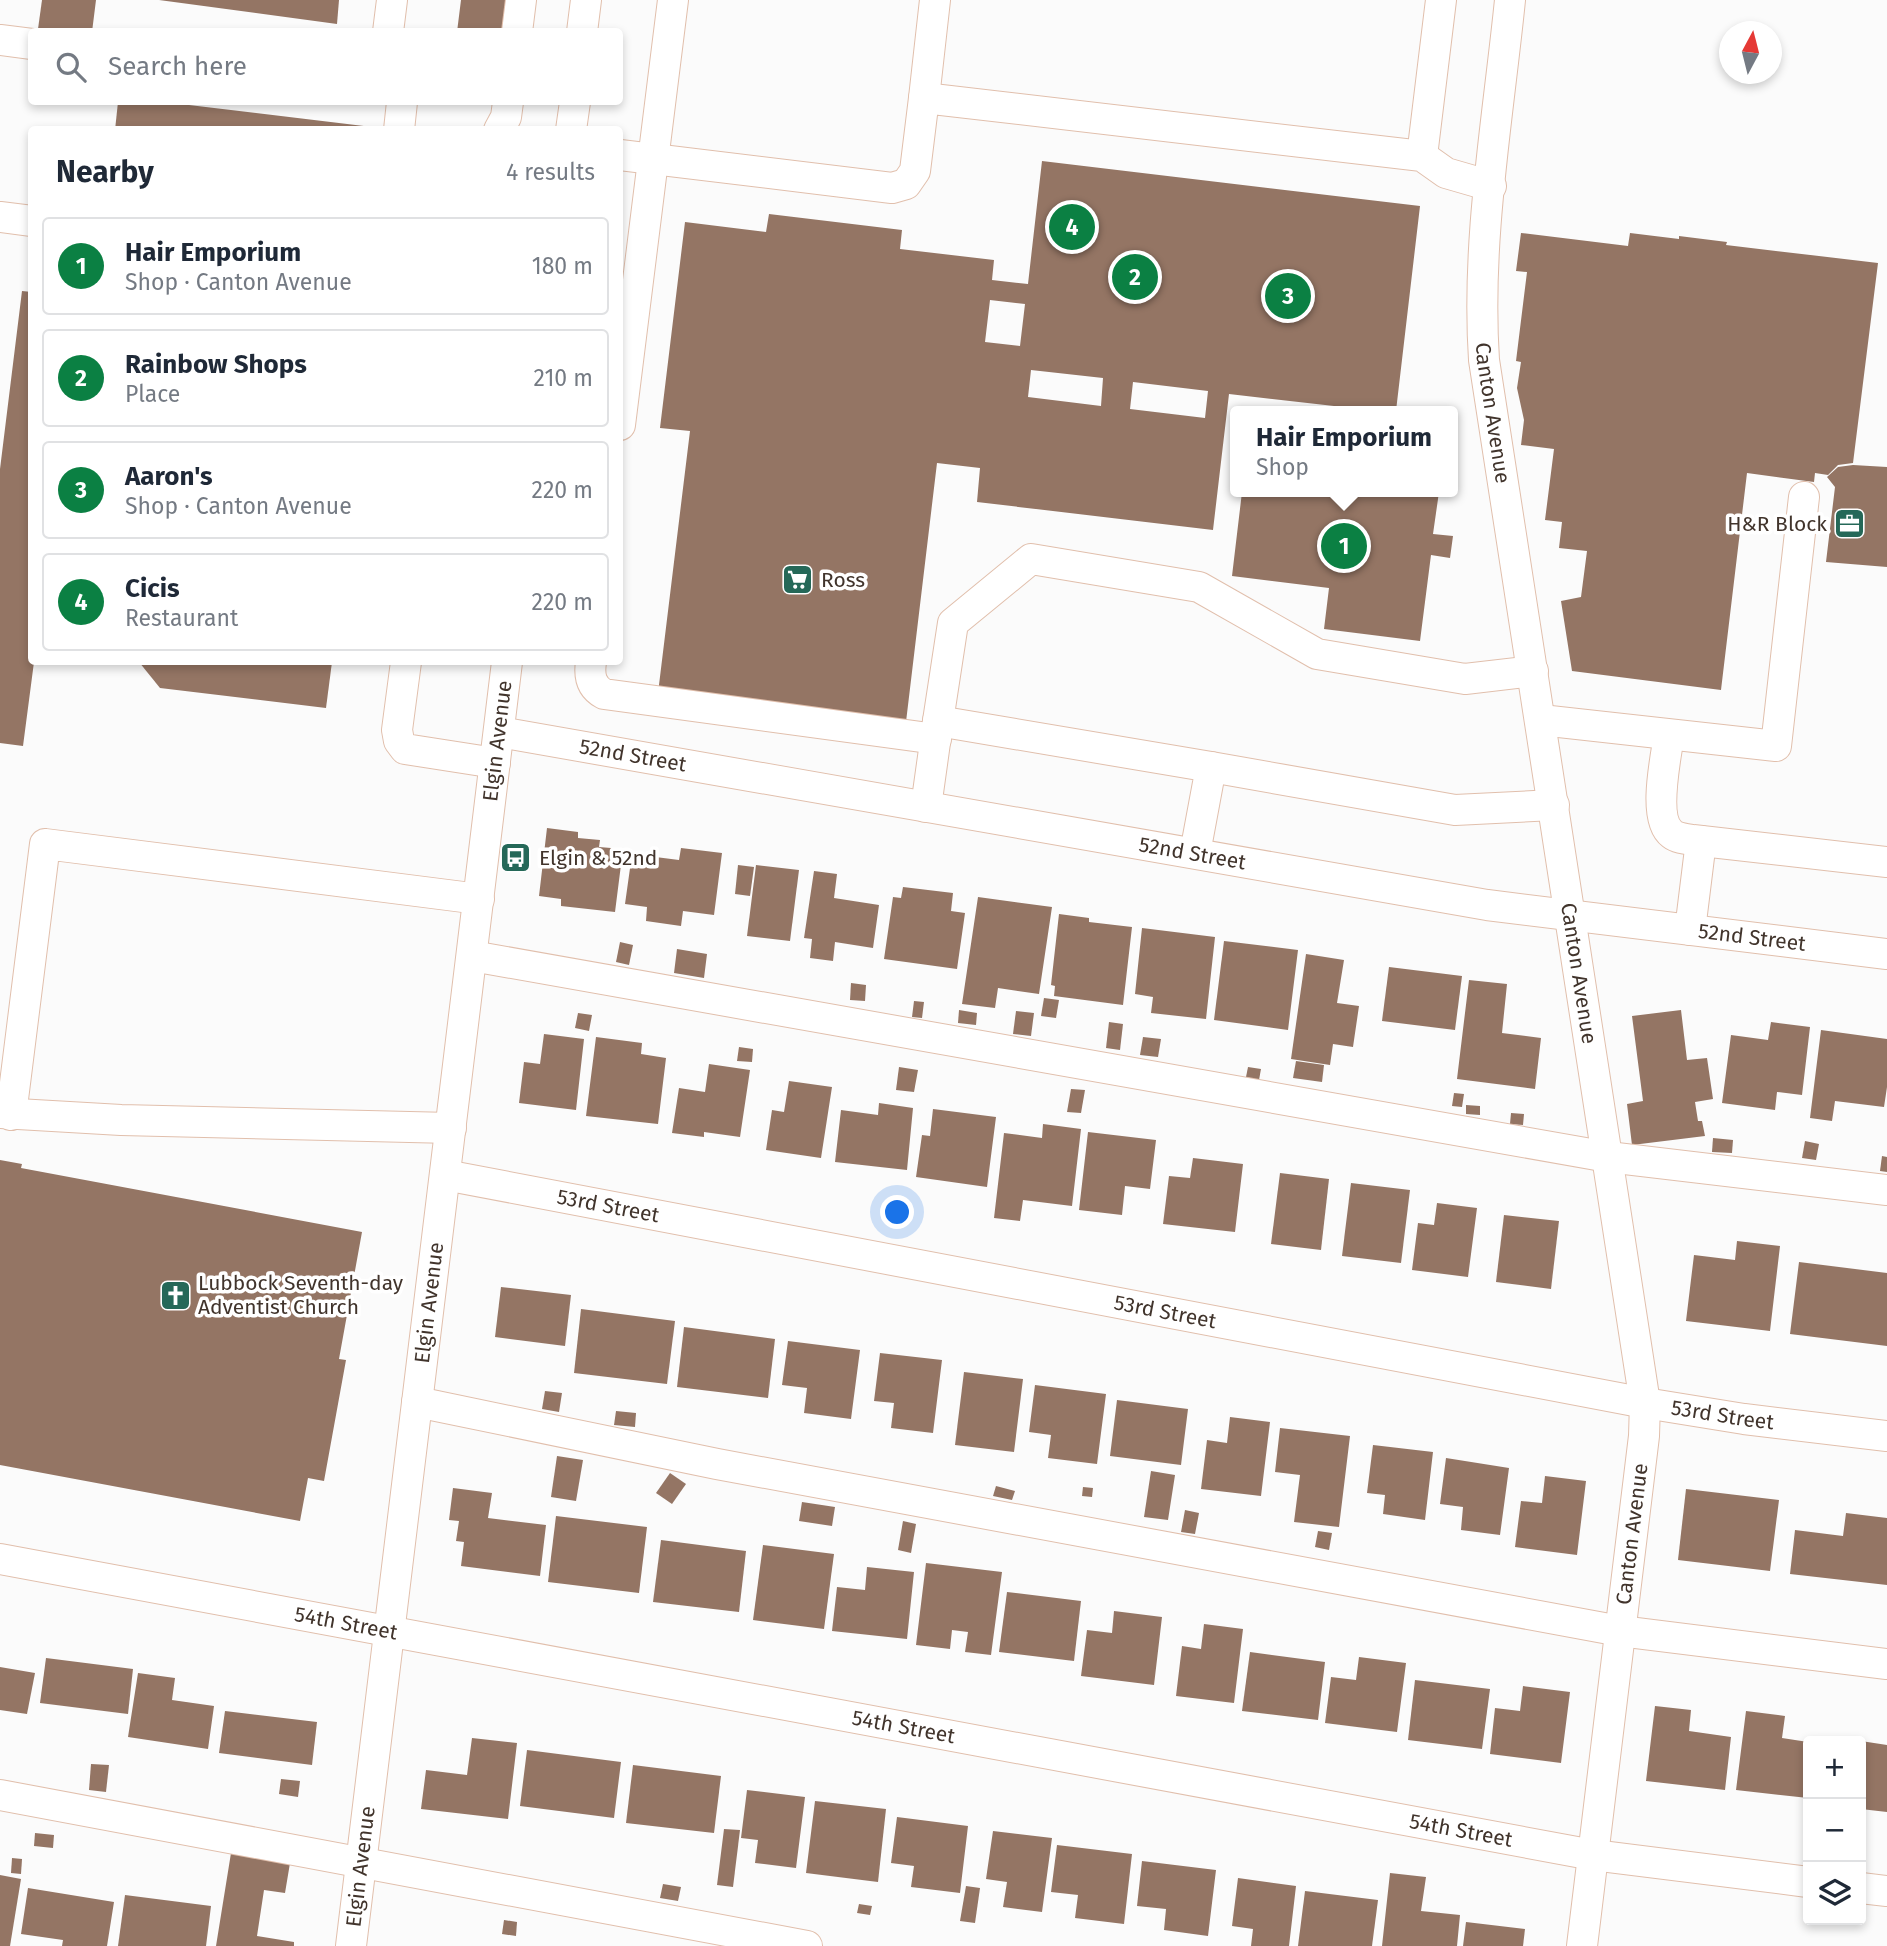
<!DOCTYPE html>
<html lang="en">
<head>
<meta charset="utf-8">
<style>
	body { margin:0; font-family:"Fira Sans",sans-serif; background:#f2f2f3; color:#1f2937 }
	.controls { position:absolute; right:21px; bottom:21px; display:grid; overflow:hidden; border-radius:7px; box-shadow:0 4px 10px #0003 }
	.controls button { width:63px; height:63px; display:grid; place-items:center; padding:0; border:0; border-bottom:2px solid #e0e1e3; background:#fff; color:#1f2937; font:35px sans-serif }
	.compass { position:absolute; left:1719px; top:21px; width:63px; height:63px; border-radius:50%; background:#fff; box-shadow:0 4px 10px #0003; rotate:7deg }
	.you { position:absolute; left:898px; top:1213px; width:24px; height:24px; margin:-18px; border:5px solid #fff; border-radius:50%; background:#1a73e8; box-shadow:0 0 0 10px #1a73e833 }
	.badge { display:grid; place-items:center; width:46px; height:46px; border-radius:50%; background:#0b8043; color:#fff; font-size:23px; font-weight:700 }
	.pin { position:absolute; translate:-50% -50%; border:4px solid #fff; box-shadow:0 2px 7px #0006 }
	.popup { position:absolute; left:1230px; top:406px; width:228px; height:91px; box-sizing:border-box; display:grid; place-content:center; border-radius:7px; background:#fff; filter:drop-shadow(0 2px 5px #0005); font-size:23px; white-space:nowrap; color:#747a83 }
	.popup b { font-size:26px; color:#1f2937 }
	.popup::after { content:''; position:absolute; left:50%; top:100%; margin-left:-14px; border:14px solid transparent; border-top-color:#fff }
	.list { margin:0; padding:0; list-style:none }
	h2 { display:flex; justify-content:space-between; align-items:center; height:91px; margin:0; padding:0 28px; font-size:30px }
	h2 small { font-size:23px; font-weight:400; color:#747a83 }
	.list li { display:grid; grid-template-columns:46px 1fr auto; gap:21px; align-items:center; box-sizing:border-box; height:98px; margin:0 14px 14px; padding:0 14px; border:2px solid #e0e1e3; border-radius:7px }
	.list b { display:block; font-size:26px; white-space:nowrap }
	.list p { margin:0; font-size:23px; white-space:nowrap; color:#747a83 }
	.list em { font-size:23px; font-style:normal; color:#747a83 }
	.icon { flex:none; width:38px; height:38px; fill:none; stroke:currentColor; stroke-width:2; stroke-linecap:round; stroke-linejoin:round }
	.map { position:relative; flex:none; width:1887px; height:1946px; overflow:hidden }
	.search { position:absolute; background:#fff; box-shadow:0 4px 10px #0003; left:28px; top:28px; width:595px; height:77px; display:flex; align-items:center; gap:18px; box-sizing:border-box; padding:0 24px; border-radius:7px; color:#747a83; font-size:26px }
	.panel { position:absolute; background:#fff; box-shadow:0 4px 10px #0003; left:28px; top:126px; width:595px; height:539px; border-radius:7px }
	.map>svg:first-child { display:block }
</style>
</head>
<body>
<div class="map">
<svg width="1887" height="1946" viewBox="0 0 1887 1946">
	<rect width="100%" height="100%" fill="#fbfbfb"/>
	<!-- building -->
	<g fill="#947564" fill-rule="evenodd">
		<path d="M42,0H96L92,32L38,29Z"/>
		<path d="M159,0H339L337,24Z"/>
		<path d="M461,0H507L503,32H457Z"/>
		<path d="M118,102H164L372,127V130H115Z"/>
		<path d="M1042,161L1420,206L1396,411H1378L1229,394L1213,530L977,502L980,468L937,463L906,722L658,693L690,431L660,428L685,222L766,232L769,214L902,230L900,249L994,260L992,280L1028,284ZM990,300L1025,304L1020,346L985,342ZM1031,370L1103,378L1101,406L1028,397ZM1133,382L1208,391L1205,418L1130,409Z"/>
		<path d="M1521,233L1628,246L1630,233L1679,239V236L1727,242L1726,245L1878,263L1853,463L1838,465L1828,475L1815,473L1814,482L1747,473L1721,690L1572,671L1561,601L1581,597L1587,551L1559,548L1562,522L1545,520L1554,449L1521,445L1524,420L1517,388L1521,362L1516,361L1527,272L1516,271Z"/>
		<path d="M22,291L32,292V662H34L23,746L0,743V469Z"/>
		<path d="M1853,465L1887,467V567L1826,562L1835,487L1827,477L1838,467Z"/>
		<path d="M1242,492H1439L1433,534L1453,536L1450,558L1431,555L1420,641L1324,629L1329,588L1232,576Z"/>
		<path d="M139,662H332L326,708L160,688Z"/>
		<path d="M547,828L578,832V838L600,840L599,847L623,849L615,912L561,906V899L539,896Z"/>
		<path d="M681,848L722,853L714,915L683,911L681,926L646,921L647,907L625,904L632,854L679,860Z"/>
		<path d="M738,865L754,867L750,896L735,894Z"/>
		<path d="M756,865L799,870L790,941L747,936Z"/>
		<path d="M814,871L837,874L834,898L879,905L873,948L835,942L833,961L810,958L812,939L804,938Z"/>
		<path d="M903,887L953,893L951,911L965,913L957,969L884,959L893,897L901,898Z"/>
		<path d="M978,897L1052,907L1039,994L998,988L995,1008L962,1004Z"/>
		<path d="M1059,914L1089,918V922L1132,927L1123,1005L1054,996L1055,986L1051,985Z"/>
		<path d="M1142,928L1215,937L1206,1019L1151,1013L1153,997L1135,994Z"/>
		<path d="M1224,941L1298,950L1288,1030L1214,1020Z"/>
		<path d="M620,942L633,945L629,965L616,962Z"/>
		<path d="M677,949L707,954L704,978L674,973Z"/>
		<path d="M1306,954L1344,960L1337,1003L1359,1006L1353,1047L1333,1044L1330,1065L1291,1059Z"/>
		<path d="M1389,967L1462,976L1455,1030L1382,1021Z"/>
		<path d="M1469,980L1507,984L1502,1033L1541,1038L1535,1089L1457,1079Z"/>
		<path d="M851,983L866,985L865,1001L850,1000Z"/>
		<path d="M1044,998L1059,1000L1056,1018L1041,1016Z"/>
		<path d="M914,1001L924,1002L922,1018L912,1017Z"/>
		<path d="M959,1010L977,1013L976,1025L958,1023Z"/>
		<path d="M1681,1010L1687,1060L1707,1058L1713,1099L1695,1102L1698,1121H1702L1705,1136L1632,1145L1627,1104L1643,1101L1632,1016Z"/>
		<path d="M1016,1011L1034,1013L1031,1036L1013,1034Z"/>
		<path d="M578,1013L592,1015L589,1031L575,1028Z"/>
		<path d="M1109,1022L1123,1024L1120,1050L1106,1048Z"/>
		<path d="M1771,1022L1810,1027L1802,1095L1777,1092L1775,1110L1722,1103L1731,1035L1768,1040Z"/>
		<path d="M1821,1030L1887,1039V1087L1884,1107L1835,1101L1832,1121L1810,1118Z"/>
		<path d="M544,1034L584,1039L576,1110L519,1103L524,1062L540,1064Z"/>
		<path d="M596,1037L642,1043L641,1054L666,1058L658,1124L586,1116Z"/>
		<path d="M1143,1037L1161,1039L1158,1057L1140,1055Z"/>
		<path d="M739,1047L753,1049L752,1062L737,1061Z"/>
		<path d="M1296,1061L1324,1065L1322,1082L1293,1078Z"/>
		<path d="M709,1064L750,1070L740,1137L704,1132V1137L672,1133L679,1088L705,1092Z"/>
		<path d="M899,1067L918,1070L914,1092L896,1090Z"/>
		<path d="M1248,1067L1261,1069L1259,1080L1246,1077Z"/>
		<path d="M789,1081L832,1087L821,1158L766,1150L772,1110L784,1112Z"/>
		<path d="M1071,1089L1085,1090L1081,1113L1067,1112Z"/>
		<path d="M1454,1093L1464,1094L1462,1107L1452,1106Z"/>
		<path d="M879,1103L913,1108L907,1170L835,1162L841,1110L878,1115Z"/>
		<path d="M1466,1105L1480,1106V1115L1466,1114Z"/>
		<path d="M933,1109L996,1117L987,1187L916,1177L922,1135L930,1136Z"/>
		<path d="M1511,1113L1524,1114L1523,1125L1510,1124Z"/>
		<path d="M1043,1124L1081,1129L1072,1206L1023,1200L1020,1221L994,1218L1004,1133L1042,1138Z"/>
		<path d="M1088,1132L1156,1140L1150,1189L1125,1186L1122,1215L1079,1210Z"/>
		<path d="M1713,1138L1733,1140L1732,1153L1712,1152Z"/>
		<path d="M1805,1141L1819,1144L1816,1160L1802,1158Z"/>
		<path d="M1882,1156L1887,1157V1172L1880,1171Z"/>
		<path d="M1193,1158L1243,1164L1235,1232L1163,1224L1169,1176L1190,1178Z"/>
		<path d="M0,1160L22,1164L21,1168L362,1232L339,1359L346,1360L324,1481L308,1478L300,1521L0,1465Z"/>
		<path d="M1280,1173L1329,1179L1321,1250L1271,1244Z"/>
		<path d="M1351,1183L1410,1190L1401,1263L1342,1256Z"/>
		<path d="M1437,1203L1477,1208L1468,1277L1412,1270L1418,1223L1434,1225Z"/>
		<path d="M1504,1215L1559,1221L1551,1289L1496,1282Z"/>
		<path d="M1737,1241L1780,1246L1770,1331L1686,1321L1694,1255L1735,1260Z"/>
		<path d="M1799,1262L1887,1273V1346L1790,1334Z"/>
		<path d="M501,1287L571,1295L565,1346L495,1337Z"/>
		<path d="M581,1309L675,1321L667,1384L574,1373Z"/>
		<path d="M684,1327L775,1339L768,1398L677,1387Z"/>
		<path d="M788,1341L860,1350L851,1419L804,1413L807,1388L782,1385Z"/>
		<path d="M880,1353L942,1360L933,1433L891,1428L894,1403L874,1401Z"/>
		<path d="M964,1372L1023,1379L1014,1452L955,1445Z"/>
		<path d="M1035,1385L1106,1394L1097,1464L1048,1458L1051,1435L1029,1432Z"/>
		<path d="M545,1391L562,1393L559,1412L542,1409Z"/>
		<path d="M1117,1400L1188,1409L1181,1465L1110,1456Z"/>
		<path d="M616,1411L636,1413L635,1427L614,1425Z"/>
		<path d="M1230,1417L1270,1422L1261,1496L1201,1489L1207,1440L1227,1443Z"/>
		<path d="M1280,1428L1350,1436L1339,1527L1294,1522L1300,1475L1275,1472Z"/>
		<path d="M1373,1445L1433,1452L1425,1520L1383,1514L1385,1495L1367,1493Z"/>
		<path d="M557,1456L583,1460L576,1501L551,1497Z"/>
		<path d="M1446,1458L1509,1468L1500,1535L1461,1530L1463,1507L1440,1504Z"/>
		<path d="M1151,1471L1175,1475L1168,1520L1144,1517Z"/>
		<path d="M670,1473L686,1484L672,1504L656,1493Z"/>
		<path d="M1545,1476L1586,1481L1577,1555L1515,1547L1521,1501L1542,1503Z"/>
		<path d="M996,1486L1015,1491L1012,1500L993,1496Z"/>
		<path d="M1083,1487L1093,1488L1092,1497L1082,1496Z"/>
		<path d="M453,1488L492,1493L488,1518L546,1525L540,1576L461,1566L464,1542L456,1541L459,1521L449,1520Z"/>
		<path d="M1686,1489L1779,1500L1770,1571L1678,1560Z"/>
		<path d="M802,1502L835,1507L832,1526L799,1521Z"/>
		<path d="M1185,1510L1199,1513L1195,1534L1181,1532Z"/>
		<path d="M1846,1513L1887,1518V1585L1790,1574L1795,1530L1843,1536Z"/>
		<path d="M556,1516L647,1527L639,1593L548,1582Z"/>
		<path d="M903,1521L916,1524L911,1553L898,1550Z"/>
		<path d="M1318,1531L1332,1533L1329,1550L1315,1547Z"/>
		<path d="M661,1540L746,1551L739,1612L653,1602Z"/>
		<path d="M763,1545L834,1554L824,1629L753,1620Z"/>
		<path d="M926,1563L1002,1572L991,1655L965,1652L968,1632L952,1630L950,1649L916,1645Z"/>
		<path d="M867,1567L914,1572L907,1639L832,1631L837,1587L865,1590Z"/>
		<path d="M1007,1592L1081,1601L1074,1661L999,1652Z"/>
		<path d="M1114,1611L1162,1617L1154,1685L1081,1676L1087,1630L1112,1633Z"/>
		<path d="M1204,1624L1243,1629L1234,1703L1176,1696L1182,1646L1201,1649Z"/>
		<path d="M1250,1652L1325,1662L1318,1720L1242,1711Z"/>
		<path d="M1359,1657L1406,1663L1397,1732L1325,1723L1331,1677L1356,1680Z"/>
		<path d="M46,1658L133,1669L128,1714L40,1703Z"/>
		<path d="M0,1667L35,1673L27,1714L0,1710Z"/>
		<path d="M138,1673L175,1678L172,1700L214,1706L208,1749L128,1737Z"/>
		<path d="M1415,1680L1490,1689L1482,1749L1408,1740Z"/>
		<path d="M1523,1686L1570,1692L1561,1763L1490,1754L1495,1708L1520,1711Z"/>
		<path d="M1655,1706L1691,1710L1689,1731L1731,1737L1725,1790L1646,1781Z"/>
		<path d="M225,1711L317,1722L312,1765L219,1753Z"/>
		<path d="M1746,1711L1785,1716L1782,1738L1808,1742V1798L1736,1790Z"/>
		<path d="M472,1738L517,1743L508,1819L421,1809L426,1770L467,1775Z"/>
		<path d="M1861,1741L1887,1745V1812L1861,1809Z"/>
		<path d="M527,1750L621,1762L614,1818L520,1806Z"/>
		<path d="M91,1764L109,1765L106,1792L89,1790Z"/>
		<path d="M633,1765L721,1776L714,1833L626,1823Z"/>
		<path d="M281,1779L300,1781L298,1797L279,1794Z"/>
		<path d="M747,1790L805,1797L796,1868L755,1863L758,1840L741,1838Z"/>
		<path d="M815,1801L886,1809L878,1882L806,1873Z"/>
		<path d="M897,1817L968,1826L960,1893L911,1887L914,1866L891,1863Z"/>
		<path d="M724,1829L740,1830L733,1887L717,1885Z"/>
		<path d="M993,1831L1052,1838L1042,1912L1003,1907L1007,1882L986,1879Z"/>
		<path d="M35,1833L54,1835L53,1848L34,1846Z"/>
		<path d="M1057,1845L1132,1854L1124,1924L1075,1918L1078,1895L1051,1892Z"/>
		<path d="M231,1853L290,1863L285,1893L264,1890L257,1936L294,1942V1946H216Z"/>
		<path d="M12,1858L22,1859L21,1874L11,1873Z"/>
		<path d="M1142,1861L1216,1870L1208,1936L1164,1930L1166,1909L1137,1906Z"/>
		<path d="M1390,1873L1426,1877L1421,1911L1460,1915L1457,1946H1382Z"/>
		<path d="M0,1875L21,1879L10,1946H0Z"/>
		<path d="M1238,1878L1296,1886L1289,1946H1251L1253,1929L1232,1926Z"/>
		<path d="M663,1884L681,1887L678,1901L660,1898Z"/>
		<path d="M966,1886L980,1888L975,1923L960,1921Z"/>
		<path d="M28,1888L114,1902L107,1946H62L63,1940L21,1934Z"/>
		<path d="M1305,1891L1378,1900L1372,1946H1298Z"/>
		<path d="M125,1895L211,1906L206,1946H118Z"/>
		<path d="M859,1904L872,1906L870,1915L857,1913Z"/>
		<path d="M504,1920L517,1922L516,1936L502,1934Z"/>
		<path d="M1466,1922L1525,1929L1523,1946H1463Z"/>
	</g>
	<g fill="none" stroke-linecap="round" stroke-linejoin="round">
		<defs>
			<g id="minor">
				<path id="s1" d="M1510,0C1498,119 1476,240 1484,360L1645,1403L1644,1436L1582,1946"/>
				<path d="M388,32L392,0"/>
				<path d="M517,32L521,0"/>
				<path d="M582,32L586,0"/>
				<path d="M0,40L32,44"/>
				<path d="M924,98L935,0"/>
				<path d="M399,130L402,102"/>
				<path d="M499,130L506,117L508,102"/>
				<path d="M571,130L575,102"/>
				<path d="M620,155L892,188L906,184L915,171L924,98L1422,156L1446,173L1491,186"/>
				<path d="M1422,156L1441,0"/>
				<path d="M0,217L32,221"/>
				<path d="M620,425L673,0"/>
				<path d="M406,662L397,730L399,741L405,749L495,763"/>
				<path d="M591,662C589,675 591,687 604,694L936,739"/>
				<path d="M1541,720L1776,746L1804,497"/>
				<path d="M938,721L953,623L1031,559L1199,587L1317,654L1465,679L1533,671"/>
				<path id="s2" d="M499,732L1487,905L1887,954"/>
				<path d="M1669,735C1666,757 1652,819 1672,834C1677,838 1686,839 1693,840L1887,862"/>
				<path d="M1211,767L1455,810L1554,805"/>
				<path d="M926,807L938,721L1211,767L1195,853"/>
				<path d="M1690,930L1701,841"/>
				<path d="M472,956L1608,1157L1887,1190"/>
				<path d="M0,1113L121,1120L451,1128"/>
				<path d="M11,1115L45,844L479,899"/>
				<path id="s3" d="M445,1175L1645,1403L1744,1419L1887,1436"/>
				<path d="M417,1402L717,1464L1620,1631L1887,1664"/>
				<path id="s4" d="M0,1559L1593,1855L1808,1882"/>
				<path d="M0,1795L807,1946"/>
				<path d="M1861,1888L1887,1891"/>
				<path id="s5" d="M351,1946L507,662"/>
			</g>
		</defs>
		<!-- minor casing -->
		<use href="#minor" stroke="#e1bfac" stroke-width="32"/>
		<!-- minor -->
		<use href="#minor" stroke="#fff" stroke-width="30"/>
	</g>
	<!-- icons -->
	<defs>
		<symbol id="office-square" viewBox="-11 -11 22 22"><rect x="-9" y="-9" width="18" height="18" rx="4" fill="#256858" stroke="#fff"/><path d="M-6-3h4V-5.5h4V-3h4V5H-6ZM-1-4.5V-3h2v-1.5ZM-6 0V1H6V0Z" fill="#fff"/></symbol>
		<symbol id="supermarket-square" viewBox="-11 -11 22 22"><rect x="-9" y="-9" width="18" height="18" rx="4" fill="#256858" stroke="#fff"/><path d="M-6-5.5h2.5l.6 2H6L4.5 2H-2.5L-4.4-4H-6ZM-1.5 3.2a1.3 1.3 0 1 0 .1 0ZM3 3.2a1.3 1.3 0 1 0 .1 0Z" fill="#fff"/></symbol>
		<symbol id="bus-square" viewBox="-11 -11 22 22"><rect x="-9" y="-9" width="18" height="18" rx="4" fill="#256858" stroke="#fff"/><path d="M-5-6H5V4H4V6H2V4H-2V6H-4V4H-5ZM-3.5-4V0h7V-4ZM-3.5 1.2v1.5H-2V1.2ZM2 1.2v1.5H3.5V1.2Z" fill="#fff"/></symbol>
		<symbol id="church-square" viewBox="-11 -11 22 22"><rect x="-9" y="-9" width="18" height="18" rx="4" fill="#256858" stroke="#fff"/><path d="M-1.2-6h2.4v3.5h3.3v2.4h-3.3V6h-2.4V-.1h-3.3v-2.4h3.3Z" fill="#fff"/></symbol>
	</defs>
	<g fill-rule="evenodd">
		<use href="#office-square" x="1832" y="506" width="35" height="35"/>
		<use href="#supermarket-square" x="780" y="562" width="35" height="35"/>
		<use href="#bus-square" x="498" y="840" width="35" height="35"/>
		<use href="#church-square" x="158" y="1278" width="35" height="35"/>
	</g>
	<g text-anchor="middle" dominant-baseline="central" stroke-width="7" stroke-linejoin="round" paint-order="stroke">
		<!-- street labels -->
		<g font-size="21" fill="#41342c" stroke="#fff">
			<text stroke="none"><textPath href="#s1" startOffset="415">Canton Avenue</textPath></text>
			<text stroke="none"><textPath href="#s5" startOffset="1214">Elgin Avenue</textPath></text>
			<text stroke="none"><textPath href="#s2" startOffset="136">52nd Street</textPath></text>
			<text stroke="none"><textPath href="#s2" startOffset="704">52nd Street</textPath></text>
			<text stroke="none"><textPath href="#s2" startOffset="1270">52nd Street</textPath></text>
			<text stroke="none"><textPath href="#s1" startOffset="982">Canton Avenue</textPath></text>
			<text stroke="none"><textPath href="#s3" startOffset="166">53rd Street</textPath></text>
			<text stroke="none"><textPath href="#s5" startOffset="648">Elgin Avenue</textPath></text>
			<text stroke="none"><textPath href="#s3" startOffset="733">53rd Street</textPath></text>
			<text stroke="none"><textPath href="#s3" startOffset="1300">53rd Street</textPath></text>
			<text transform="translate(1632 1534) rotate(-83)">Canton Avenue</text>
			<text stroke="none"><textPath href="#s4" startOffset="352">54th Street</textPath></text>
			<text stroke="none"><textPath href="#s4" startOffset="919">54th Street</textPath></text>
			<text stroke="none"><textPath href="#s4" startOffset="1486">54th Street</textPath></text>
			<text stroke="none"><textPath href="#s5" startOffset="80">Elgin Avenue</textPath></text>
		</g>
		<!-- poi labels -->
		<g font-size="21" fill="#41342c" stroke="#fff" text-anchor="start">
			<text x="1827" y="524" text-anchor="end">H&amp;R Block</text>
			<text x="821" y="580">Ross</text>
			<text x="539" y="858">Elgin &amp; 52nd</text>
			<text x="198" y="1283">Lubbock Seventh-day<tspan x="198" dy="24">Adventist Church</tspan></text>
		</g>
	</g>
</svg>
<div class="controls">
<button>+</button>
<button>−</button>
<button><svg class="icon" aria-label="layers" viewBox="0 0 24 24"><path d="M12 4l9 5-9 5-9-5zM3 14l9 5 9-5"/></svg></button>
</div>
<svg class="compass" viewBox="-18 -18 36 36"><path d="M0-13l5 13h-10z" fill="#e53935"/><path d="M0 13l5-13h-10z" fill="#747a83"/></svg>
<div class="you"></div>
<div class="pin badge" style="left:1344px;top:546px">1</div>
<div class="popup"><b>Hair Emporium</b>Shop</div>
<div class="pin badge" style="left:1135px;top:277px">2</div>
<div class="pin badge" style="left:1288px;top:296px">3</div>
<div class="pin badge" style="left:1072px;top:227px">4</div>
<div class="search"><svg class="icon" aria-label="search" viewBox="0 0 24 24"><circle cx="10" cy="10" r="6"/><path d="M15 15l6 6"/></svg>Search here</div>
<section class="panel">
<h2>Nearby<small>4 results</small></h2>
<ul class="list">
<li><span class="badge">1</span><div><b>Hair Emporium</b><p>Shop · Canton Avenue</p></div><em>180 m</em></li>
<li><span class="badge">2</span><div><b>Rainbow Shops</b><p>Place</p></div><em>210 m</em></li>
<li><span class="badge">3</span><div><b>Aaron's</b><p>Shop · Canton Avenue</p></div><em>220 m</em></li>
<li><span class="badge">4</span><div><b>Cicis</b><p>Restaurant</p></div><em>220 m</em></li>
</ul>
</section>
</div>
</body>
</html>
